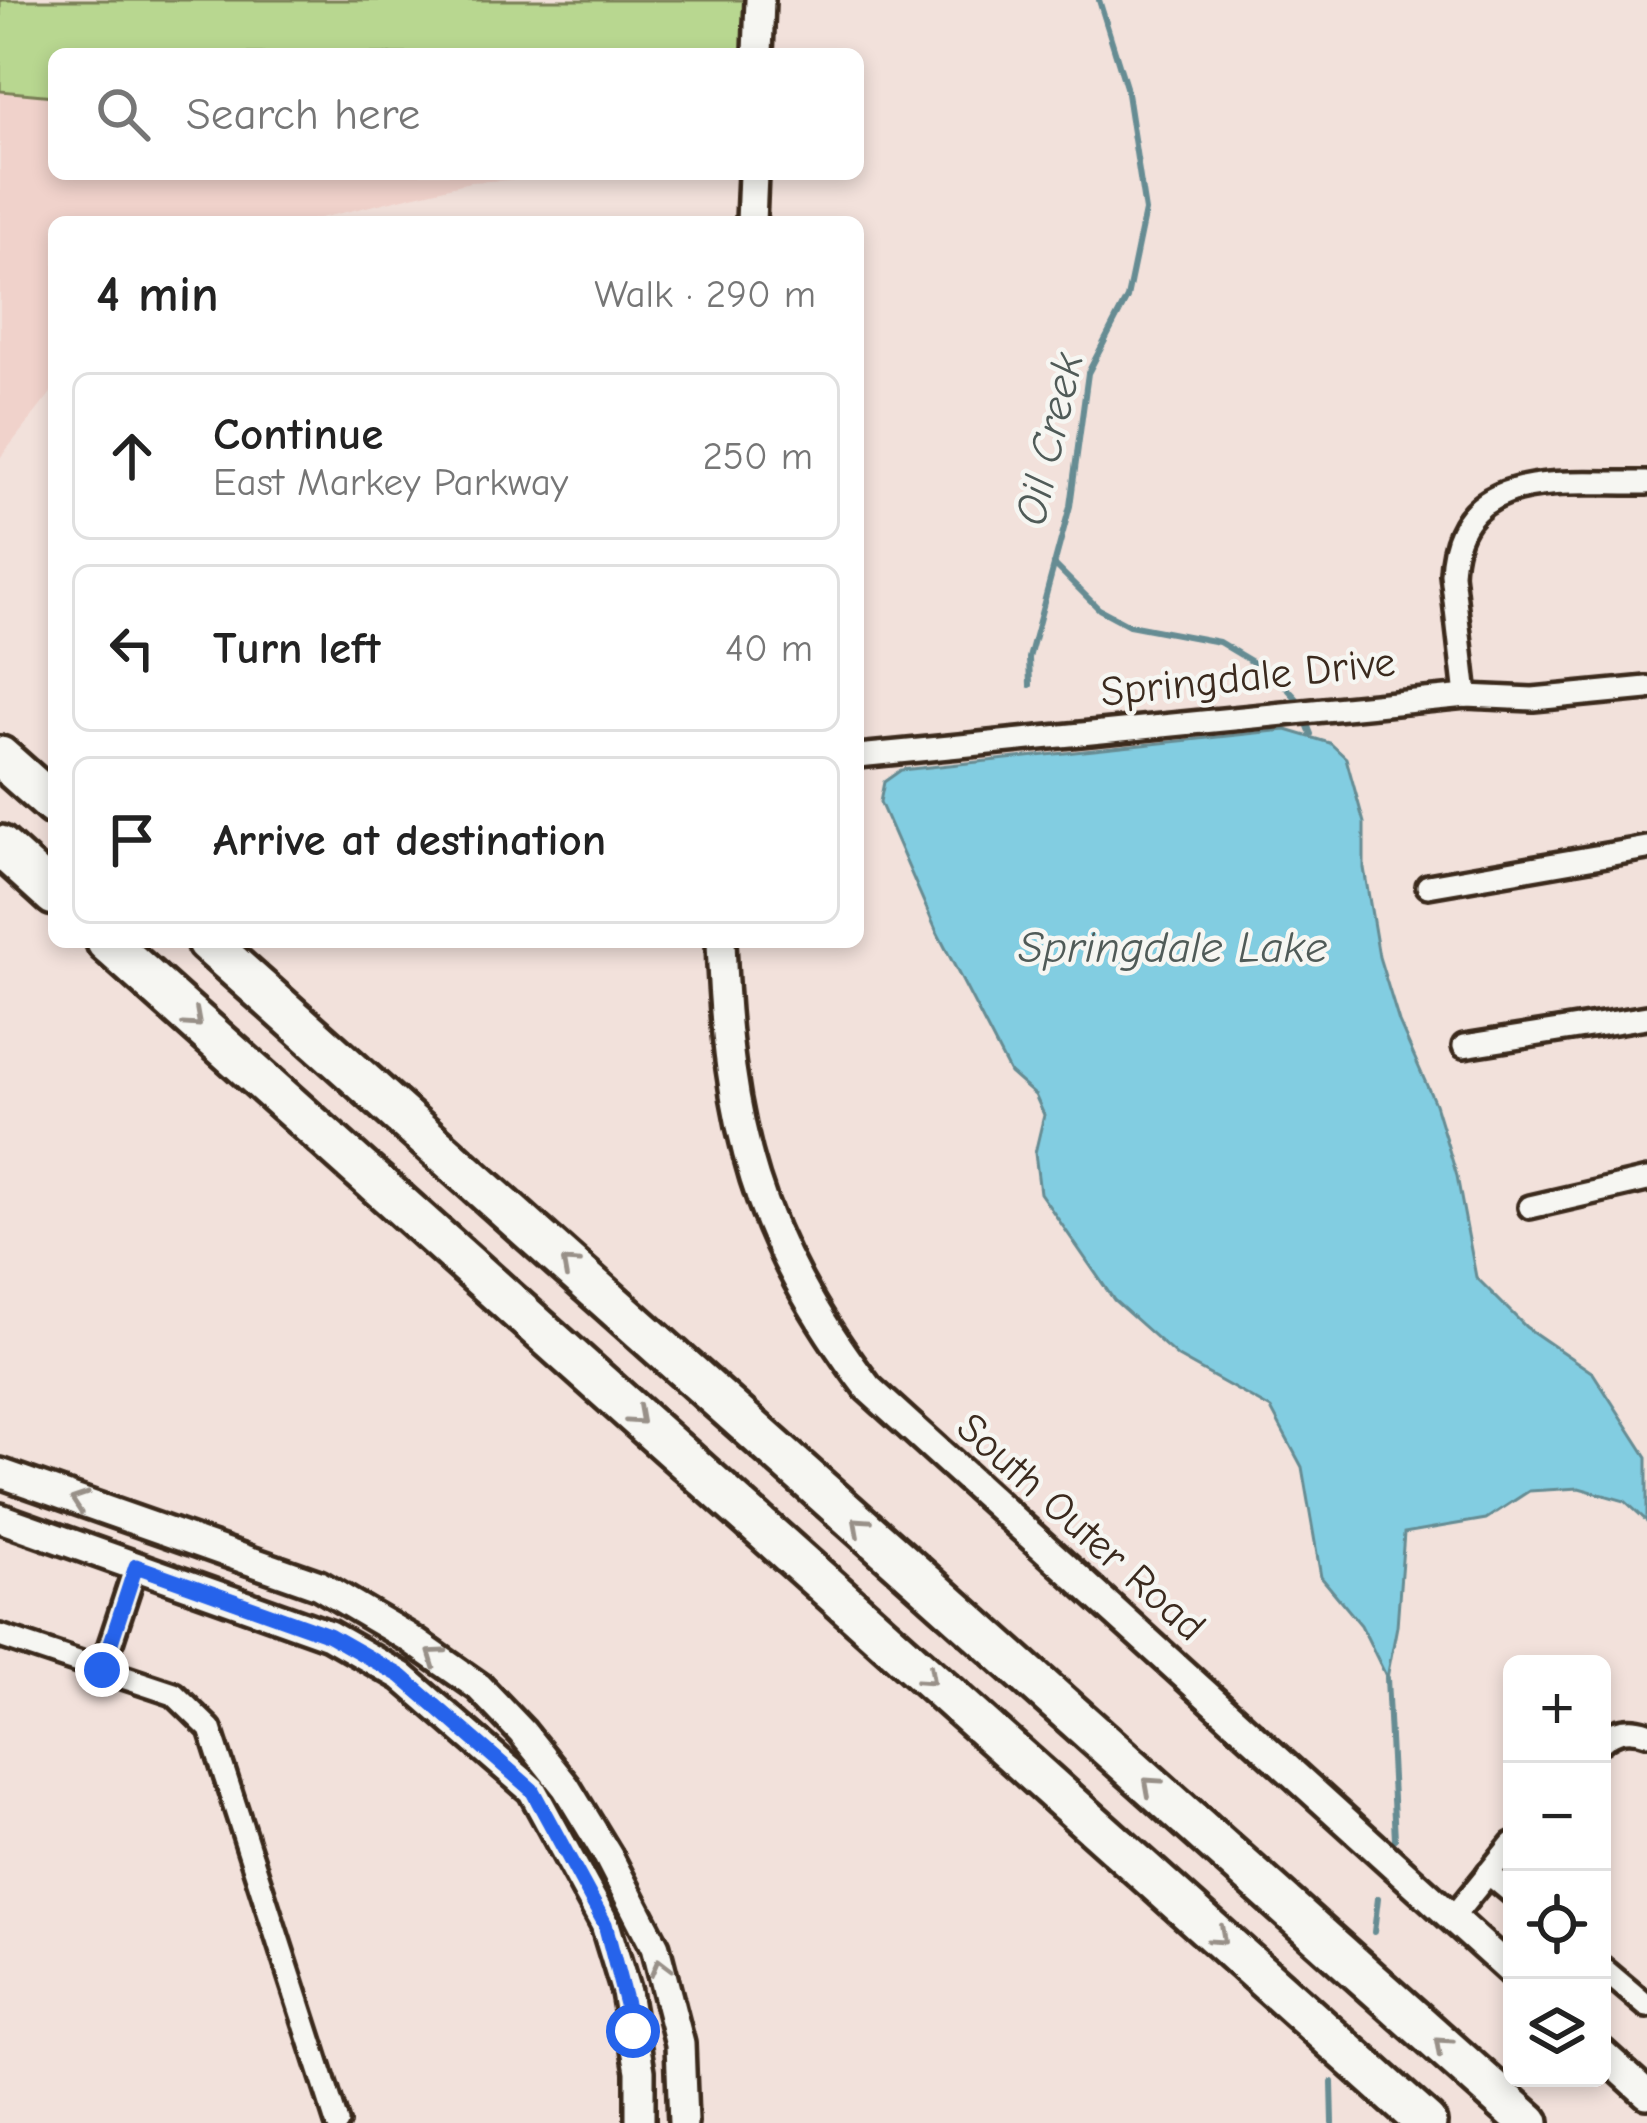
<!DOCTYPE html>
<html lang="en">
<head>
<meta charset="utf-8">
<style>
	body { margin:0; font-family:"Comic Neue",sans-serif; background:#f6f6f6; color:#222 }
	.controls { position:absolute; right:36px; bottom:36px; display:grid; overflow:hidden; border-radius:18px; box-shadow:0 6px 18px #0003 }
	.controls button { width:108px; height:108px; display:grid; place-items:center; padding:0; border:0; border-bottom:3px solid #e0e0e0; background:#fff; color:#222; font:60px sans-serif }
	.stop { position:absolute; width:36px; height:36px; margin:-27px; border:9px solid #2563eb; border-radius:50%; background:#fff }
	.stop.end { background:#2563eb; border-color:#fff; box-shadow:0 3px 12px #0008 }
	.list { margin:0; padding:0; list-style:none }
	h2 { display:flex; justify-content:space-between; align-items:center; height:156px; margin:0; padding:0 48px; font-size:51px }
	h2 small { font-size:39px; font-weight:400; color:#767676 }
	.list li { display:grid; grid-template-columns:78px 1fr auto; gap:36px; align-items:center; box-sizing:border-box; height:168px; margin:0 24px 24px; padding:0 24px; border:3px solid #e0e0e0; border-radius:18px }
	.list b { display:block; font-size:45px; white-space:nowrap }
	.list p { margin:0; font-size:39px; white-space:nowrap; color:#767676 }
	.list em { font-size:39px; font-style:normal; color:#767676 }
	.icon { flex:none; width:66px; height:66px; fill:none; stroke:currentColor; stroke-width:2; stroke-linecap:round; stroke-linejoin:round }
	.map { position:relative; flex:none; width:1647px; height:2123px; overflow:hidden }
	.search { position:absolute; background:#fff; box-shadow:0 6px 18px #0003; left:48px; top:48px; width:816px; height:132px; display:flex; align-items:center; gap:30px; box-sizing:border-box; padding:0 42px; border-radius:18px; color:#767676; font-size:45px }
	.panel { position:absolute; background:#fff; box-shadow:0 6px 18px #0003; left:48px; top:216px; width:816px; height:732px; border-radius:18px }
	.map>svg:first-child { display:block }
</style>
</head>
<body>
<div class="map">
<svg width="1647" height="2123" viewBox="0 0 1647 2123">
	<rect width="100%" height="100%" fill="#f2e1db"/>
	<filter id="ink" filterUnits="userSpaceOnUse"><feTurbulence type="fractalNoise" baseFrequency=".00833" numOctaves="2"/><feDisplacementMap in="SourceGraphic" scale="24" xChannelSelector="R" yChannelSelector="G"/><feConvolveMatrix kernelMatrix="1 2 1 2 8 2 1 2 1" color-interpolation-filters="sRGB"/></filter>
	<g filter="url(#ink)">
		<!-- built -->
		<path fill="#f0d2cb" d="M0,91L54,96V174H619L470,182L304,222H54V389L0,458Z"/>
		<!-- green -->
		<path fill="#b8d790" stroke="#7a8057" stroke-width="3" d="M0,0H750L748,54H54V96L0,91Z"/>
		<!-- water -->
		<path fill="#82cde1" stroke="#668c93" stroke-width="3" d="M1286,730L1330,743L1346,758L1364,823V868L1379,957L1399,1022L1435,1104L1457,1176L1476,1277L1526,1327L1593,1373L1647,1457V1521L1625,1501L1579,1488L1529,1491L1486,1519L1404,1533L1397,1626L1387,1678L1361,1625L1321,1577L1302,1467L1271,1409L1178,1357L1114,1300L1040,1193L1035,1153L1044,1115L1035,1095L1010,1073L936,930L880,802L884,782L901,770Z"/>
		<g fill="none" stroke-linecap="round" stroke-linejoin="round">
			<!-- stream -->
			<g stroke="#668c93" stroke-width="6">
				<path d="M1054,564L1099,609L1129,625L1219,642L1276,676L1297,699L1311,734"/>
				<path d="M1030,685L1029,658L1070,506L1088,373L1127,298L1145,211L1126,87L1099,0"/>
				<path d="M1387,1678L1395,1839"/>
				<path d="M1374,1932L1378,1898"/>
				<path d="M1332,2082L1333,2123"/>
			</g>
			<defs>
				<g id="minor">
					<path d="M1466,696L1452,574C1457,464 1568,485 1647,483"/>
					<path d="M858,756L1466,696L1533,699L1647,688"/>
					<path d="M1428,886L1647,848"/>
					<path d="M1464,1046L1647,1017"/>
					<path d="M1530,1207L1647,1180"/>
					<path d="M0,1636L174,1694L210,1729L337,2123"/>
					<path d="M102,1669L136,1566"/>
					<path d="M1602,1741C1616,1729 1630,1727 1647,1733"/>
					<path d="M1488,1873L1512,1893"/>
					<path d="M1452,1918L1512,1844"/>
					<path d="M1602,1968L1647,2006"/>
				</g>
				<g id="tertiary">
					<path d="M758,54L760,0"/>
					<path d="M751,222L753,174"/>
					<path d="M721,942C728,1127 755,1238 868,1388L1512,1972"/>
					<path d="M0,1473L319,1585L409,1638L479,1687L522,1732L566,1787L608,1856L655,1947L680,2044L683,2123"/>
					<path d="M0,1518L329,1635L401,1676L532,1790L605,1924L626,1992L640,2071V2123"/>
					<path d="M1602,2053L1647,2094"/>
				</g>
				<g id="motorway">
					<path d="M0,757L54,805"/>
					<path d="M0,846L54,895"/>
					<path d="M107,942L1426,2123"/>
					<path d="M207,942L1529,2123"/>
				</g>
			</defs>
			<!-- minor casing -->
			<use href="#minor" stroke="#3b2a1e" stroke-width="30"/>
			<!-- tertiary casing -->
			<use href="#tertiary" stroke="#3b2a1e" stroke-width="36"/>
			<!-- motorway casing -->
			<use href="#motorway" stroke="#3b2a1e" stroke-width="48"/>
			<!-- minor -->
			<use href="#minor" stroke="#f6f6f2" stroke-width="21"/>
			<!-- tertiary -->
			<use href="#tertiary" stroke="#f6f6f2" stroke-width="27"/>
			<!-- motorway -->
			<use href="#motorway" stroke="#f6f6f2" stroke-width="39"/>
		</g>
		<!-- one-way arrows -->
		<defs><path id="oneway-chevron" d="M-2-3.5L2.5 0L-2 3.5" fill="none" stroke-width="1.6" stroke-linecap="round" stroke-linejoin="round" transform="scale(3)"/></defs>
		<g stroke="#989088">
			<use href="#oneway-chevron" transform="translate(194 1020) rotate(42)"/>
			<use href="#oneway-chevron" transform="translate(569 1266) rotate(-138)"/>
			<use href="#oneway-chevron" transform="translate(637 1417) rotate(42)"/>
			<use href="#oneway-chevron" transform="translate(79 1501) rotate(-161)"/>
			<use href="#oneway-chevron" transform="translate(860 1525) rotate(-138)"/>
			<use href="#oneway-chevron" transform="translate(435 1656) rotate(-145)"/>
			<use href="#oneway-chevron" transform="translate(928 1677) rotate(42)"/>
			<use href="#oneway-chevron" transform="translate(1151 1785) rotate(-138)"/>
			<use href="#oneway-chevron" transform="translate(1219 1937) rotate(42)"/>
			<use href="#oneway-chevron" transform="translate(660 1967) rotate(-105)"/>
			<use href="#oneway-chevron" transform="translate(1442 2045) rotate(-138)"/>
		</g>
	</g>
	<g fill="none" stroke-linecap="round" stroke-linejoin="round" filter="url(#ink)">
		<!-- route -->
		<path stroke="#2563eb" stroke-width="15" d="M102,1670L136,1566L329,1635L401,1676L532,1790L605,1924L633,2031"/>
	</g>
	<g text-anchor="middle" dominant-baseline="central" stroke-width="9" stroke-linejoin="round" paint-order="stroke">
		<!-- street labels -->
		<g font-size="42" fill="#3b2a1e" stroke="#f6f6f2">
			<text transform="translate(1248 677) rotate(-6)">Springdale Drive</text>
			<text transform="translate(1081 1527) rotate(42)">South Outer Road</text>
		</g>
		<!-- water labels -->
		<g font-size="45" font-style="italic" fill="#505b58" stroke="#f6f6f2">
			<text transform="translate(1049 439) rotate(-77)">Oil Creek</text>
			<text x="1173" y="947">Springdale Lake</text>
		</g>
	</g>
</svg>
<div class="controls">
<button>+</button>
<button>−</button>
<button><svg class="icon" aria-label="locate" viewBox="0 0 24 24"><circle cx="12" cy="12" r="6"/><path d="M12 2v4M12 18v4M2 12h4M18 12h4"/></svg></button>
<button><svg class="icon" aria-label="layers" viewBox="0 0 24 24"><path d="M12 4l9 5-9 5-9-5zM3 14l9 5 9-5"/></svg></button>
</div>
<div class="stop" style="left:633px;top:2031px"></div>
<div class="stop end" style="left:102px;top:1670px"></div>
<div class="search"><svg class="icon" aria-label="search" viewBox="0 0 24 24"><circle cx="10" cy="10" r="6"/><path d="M15 15l6 6"/></svg>Search here</div>
<section class="panel">
<h2>4 min<small>Walk · 290 m</small></h2>
<ul class="list">
<li><svg class="icon" aria-label="ahead" viewBox="0 0 24 24"><path d="M12 20V5M6 11l6-6 6 6"/></svg><div><b>Continue</b><p>East Markey Parkway</p></div><em>250 m</em></li>
<li><svg class="icon" aria-label="left" viewBox="0 0 24 24"><path d="M17 20v-9H6M10 6l-5 5 5 5"/></svg><div><b>Turn left</b></div><em>40 m</em></li>
<li><svg class="icon" aria-label="arrive" viewBox="0 0 24 24"><path d="M6 21V4h12l-3 4 3 4H6"/></svg><div><b>Arrive at destination</b></div></li>
</ul>
</section>
</div>
</body>
</html>
